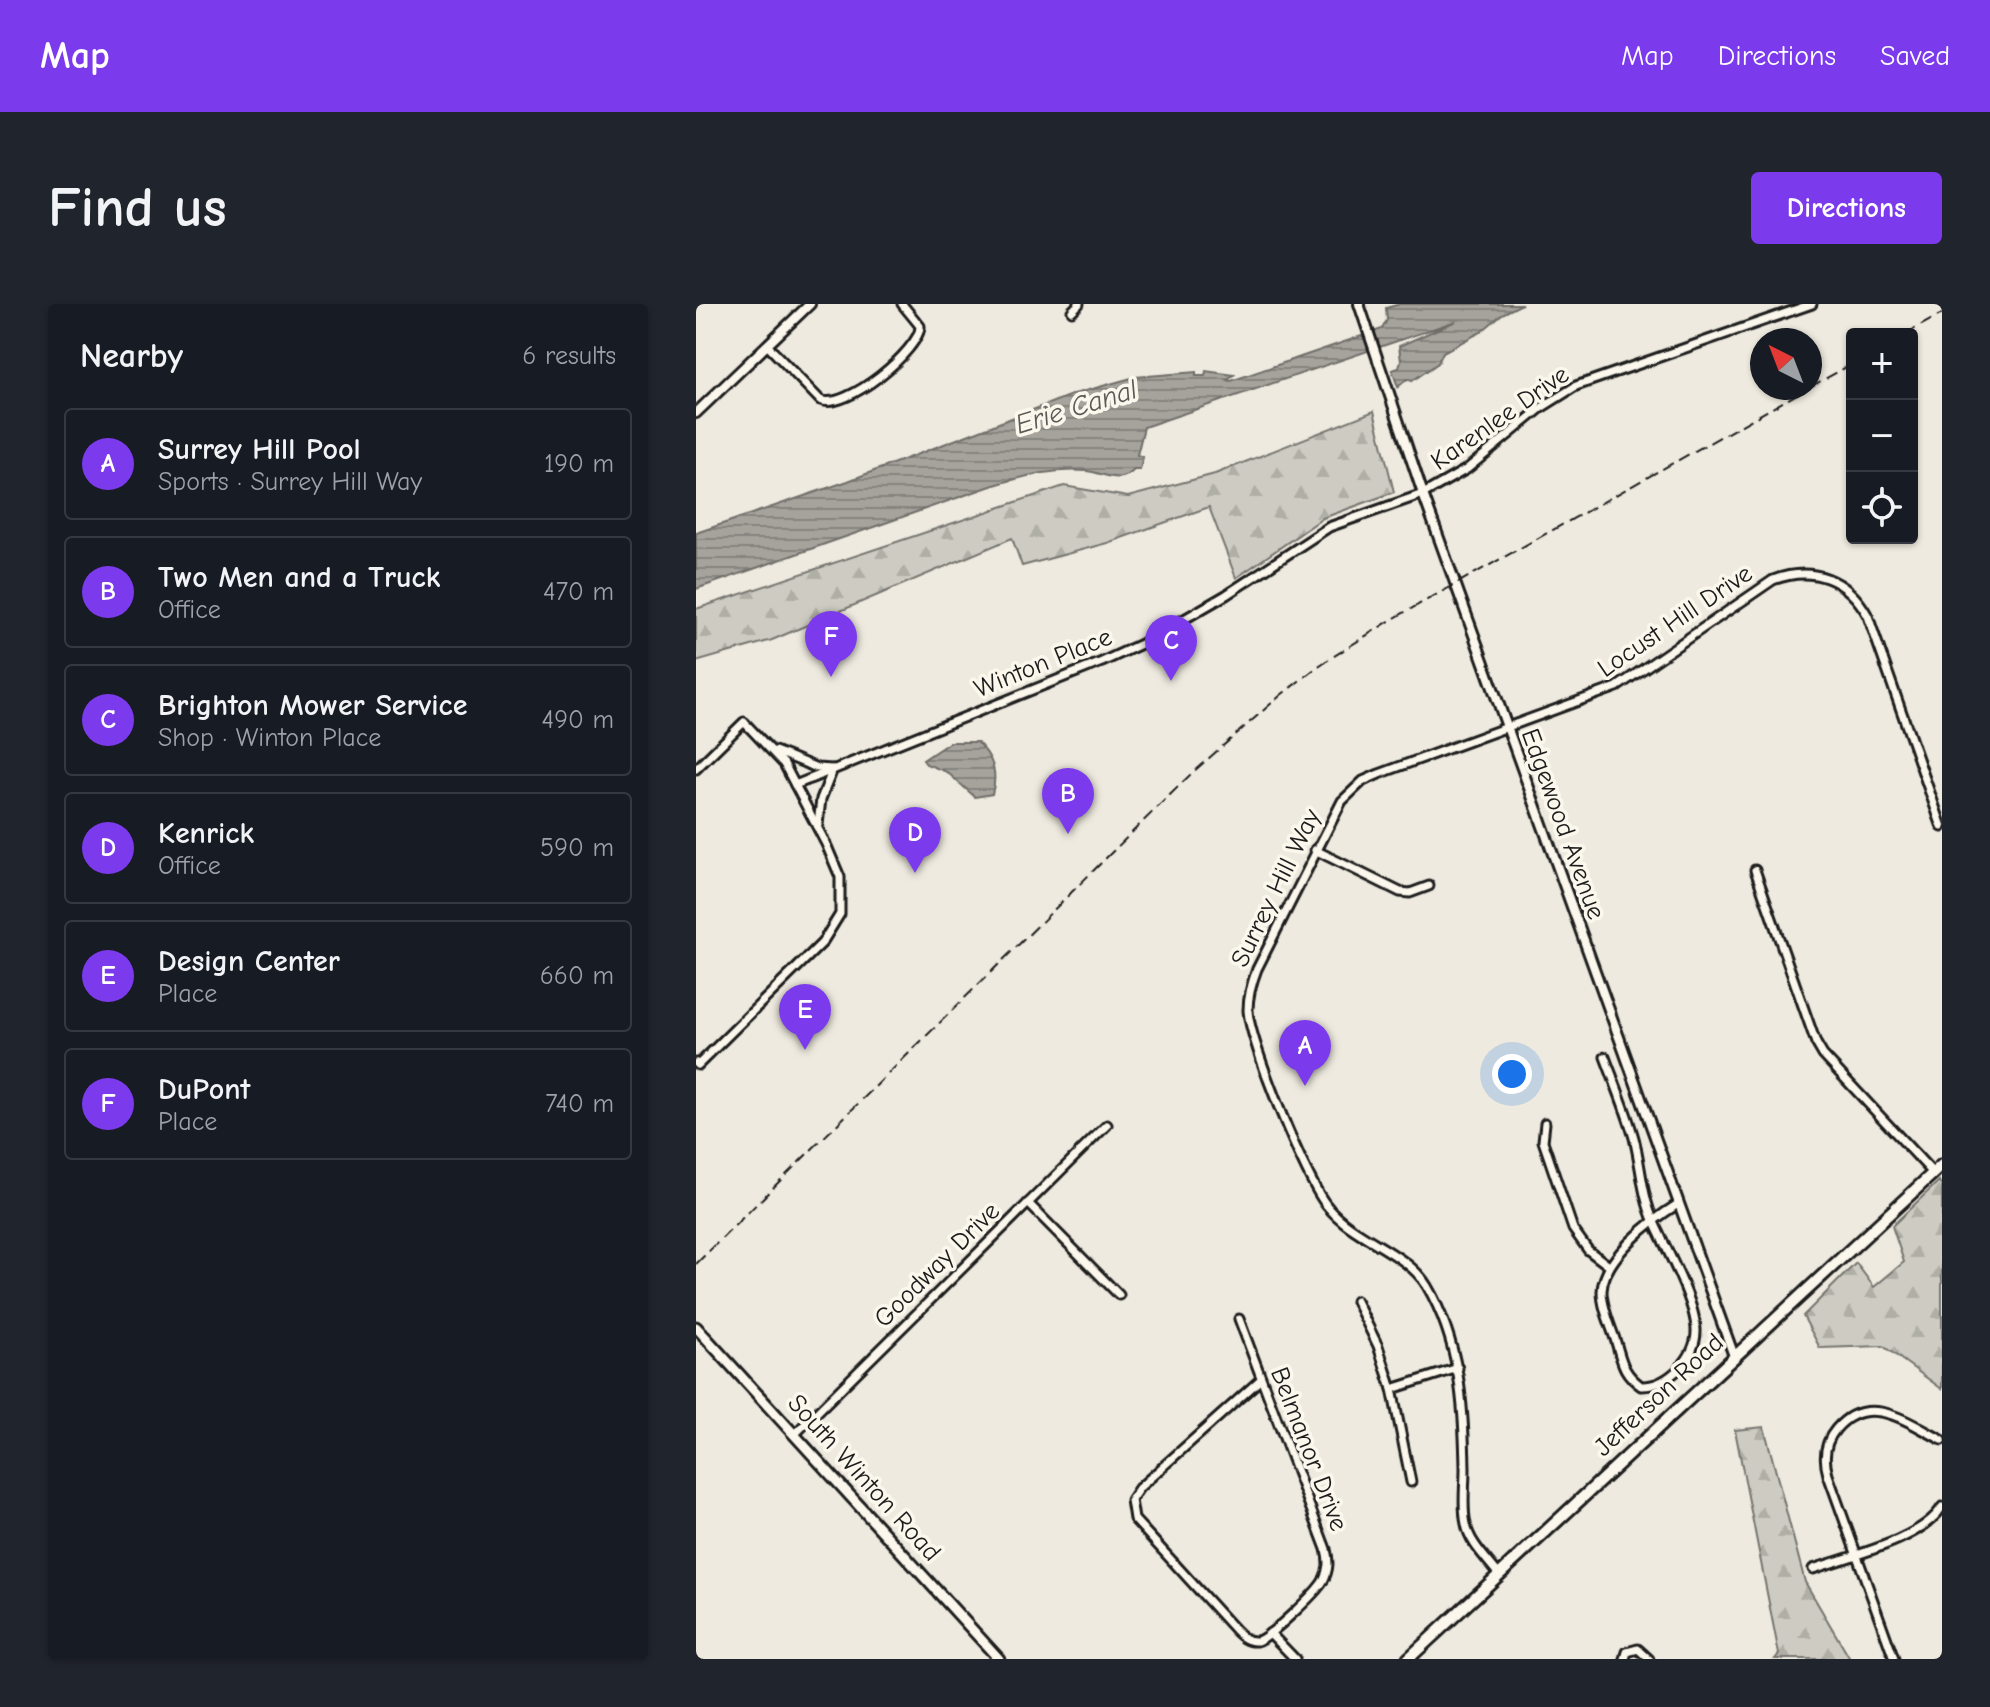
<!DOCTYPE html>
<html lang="en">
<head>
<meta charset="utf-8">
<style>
	body { margin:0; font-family:"Comic Neue",sans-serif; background:#20242c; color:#f1f3f6 }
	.controls { position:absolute; right:24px; top:24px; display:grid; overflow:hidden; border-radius:8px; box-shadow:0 2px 6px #0004 }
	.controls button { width:72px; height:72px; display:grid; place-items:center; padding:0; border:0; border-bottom:2px solid #363941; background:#171b24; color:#f1f3f6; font:40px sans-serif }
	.compass { position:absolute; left:1054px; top:24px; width:72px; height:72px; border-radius:50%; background:#171b24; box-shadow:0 2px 6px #0004; rotate:318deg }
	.you { position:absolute; left:816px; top:770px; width:28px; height:28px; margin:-20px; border:6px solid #fff; border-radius:50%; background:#1a73e8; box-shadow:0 0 0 12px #1a73e833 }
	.badge { display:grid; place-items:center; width:52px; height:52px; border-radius:50%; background:#7c3aed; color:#fff; font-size:26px; font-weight:700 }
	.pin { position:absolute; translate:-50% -66px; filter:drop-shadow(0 2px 4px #0008) }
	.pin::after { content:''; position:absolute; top:42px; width:28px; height:24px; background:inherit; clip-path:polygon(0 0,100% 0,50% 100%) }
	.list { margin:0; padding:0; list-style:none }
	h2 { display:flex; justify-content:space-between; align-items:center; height:104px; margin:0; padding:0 32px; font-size:34px }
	h2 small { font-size:26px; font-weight:400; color:#9ea1a6 }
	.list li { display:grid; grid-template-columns:52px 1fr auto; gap:24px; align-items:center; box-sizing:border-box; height:112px; margin:0 16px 16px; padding:0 16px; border:2px solid #363941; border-radius:8px }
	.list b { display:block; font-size:30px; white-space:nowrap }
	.list p { margin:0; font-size:26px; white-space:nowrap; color:#9ea1a6 }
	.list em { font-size:26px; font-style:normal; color:#9ea1a6 }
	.icon { flex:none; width:44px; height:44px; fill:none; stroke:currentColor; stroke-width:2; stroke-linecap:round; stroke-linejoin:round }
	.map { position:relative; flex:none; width:1246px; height:1355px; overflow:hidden; border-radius:8px }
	header { display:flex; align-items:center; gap:48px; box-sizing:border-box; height:112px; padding:0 40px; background:#7c3aed; color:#fff }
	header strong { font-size:38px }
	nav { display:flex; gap:44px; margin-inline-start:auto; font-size:28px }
	.intro { display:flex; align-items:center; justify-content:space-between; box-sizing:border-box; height:192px; padding:0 48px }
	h1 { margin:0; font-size:56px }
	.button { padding:20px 36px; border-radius:8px; background:#7c3aed; color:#fff; font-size:28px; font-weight:700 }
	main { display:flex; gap:48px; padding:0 48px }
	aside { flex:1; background:#171b24; border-radius:8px; box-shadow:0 2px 6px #0004 }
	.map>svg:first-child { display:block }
</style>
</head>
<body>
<header>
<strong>Map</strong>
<nav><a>Map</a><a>Directions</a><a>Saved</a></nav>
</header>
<div class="intro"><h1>Find us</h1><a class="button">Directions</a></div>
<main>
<aside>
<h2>Nearby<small>6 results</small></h2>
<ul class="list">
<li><span class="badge">A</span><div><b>Surrey Hill Pool</b><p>Sports · Surrey Hill Way</p></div><em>190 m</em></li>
<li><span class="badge">B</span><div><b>Two Men and a Truck</b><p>Office</p></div><em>470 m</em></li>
<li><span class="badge">C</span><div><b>Brighton Mower Service</b><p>Shop · Winton Place</p></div><em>490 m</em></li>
<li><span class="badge">D</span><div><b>Kenrick</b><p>Office</p></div><em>590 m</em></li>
<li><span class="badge">E</span><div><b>Design Center</b><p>Place</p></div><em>660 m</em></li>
<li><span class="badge">F</span><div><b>DuPont</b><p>Place</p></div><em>740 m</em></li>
</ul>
</aside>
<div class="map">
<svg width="1246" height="1355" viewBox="0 0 1246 1355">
	<defs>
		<pattern id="forest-firs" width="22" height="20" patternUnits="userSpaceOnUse" patternTransform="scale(2)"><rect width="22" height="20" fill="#ceccc2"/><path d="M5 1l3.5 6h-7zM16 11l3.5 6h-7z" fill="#b0afa6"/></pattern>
		<pattern id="water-rules" width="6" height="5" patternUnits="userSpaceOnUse" patternTransform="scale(2)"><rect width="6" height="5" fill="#a6a39d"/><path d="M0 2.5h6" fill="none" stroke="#86847f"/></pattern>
	</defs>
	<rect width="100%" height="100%" fill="#eeeadf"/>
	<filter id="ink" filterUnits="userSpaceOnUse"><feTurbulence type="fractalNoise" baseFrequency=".0125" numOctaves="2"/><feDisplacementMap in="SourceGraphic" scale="16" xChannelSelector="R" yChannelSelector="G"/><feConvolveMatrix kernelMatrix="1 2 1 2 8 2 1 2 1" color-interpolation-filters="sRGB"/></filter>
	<g filter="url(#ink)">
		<!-- forest -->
		<g fill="url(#forest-firs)" stroke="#75746f" stroke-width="2">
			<path d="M678,107L698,188L627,214L540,274L513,203L411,239L326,262L316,234L76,336L0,358V305L368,182L432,193L519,170Z"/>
			<path d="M1243,877L1246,883V1085L1187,1042L1124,1044L1107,1012L1160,959L1178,983L1208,958L1196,922Z"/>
			<path d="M1068,1123L1109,1278L1154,1355H1079L1083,1350L1039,1126Z"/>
		</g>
		<!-- water -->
		<g fill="url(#water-rules)" stroke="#6f6d69" stroke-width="2">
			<path d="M704,0H826L806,10L785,28L747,48L742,59L716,77L711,75L702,83L696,66L703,64L705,57L703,42L760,17L448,123L441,151L447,153L444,166H438C424,181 408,169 391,167C357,164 330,172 298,181L0,285V229L152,177L378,90L439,73L500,68V72H509L510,67L538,71L532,76L535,77L686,25L691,16L690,4Z"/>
			<path d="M254,438H281C297,453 302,469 296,490L279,493L251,468L230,460L227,456Z"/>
		</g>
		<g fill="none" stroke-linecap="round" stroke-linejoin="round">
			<defs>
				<g id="minor">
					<path d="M376,7L383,0"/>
					<path d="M71,41L124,96C149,108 225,45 224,22L206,0"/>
					<path d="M79,447L121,464L136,465"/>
					<path d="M0,465L48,418L88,460L130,540L144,573V610L126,639L2,761L0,759"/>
					<path d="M99,481L406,358L445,340L530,291L633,223L727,190L771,165L845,104L880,82L1116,0"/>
					<path d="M122,521L125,495L137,465"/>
					<path d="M619,546L704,588L714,589L733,582"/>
					<path d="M1059,566L1120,739L1127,751L1237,869"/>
					<path d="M909,753C919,780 930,806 938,834C945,861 946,892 958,918C970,945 999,996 1000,1026C1001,1053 972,1083 945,1082C926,1068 926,1057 919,1035C914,1020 906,1003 906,987C907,954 956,916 982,900"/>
					<path d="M849,819L847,837L877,925L892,946L913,962"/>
					<path d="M332,899L423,991"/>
					<path d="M660,997L682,1042L696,1085L715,1178"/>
					<path d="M543,1015L630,1245C633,1257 633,1266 627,1277C621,1288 573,1334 561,1337C551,1338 545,1332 539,1326L438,1215L435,1196L443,1184L565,1075"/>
					<path d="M696,1085L762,1064"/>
					<path d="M99,1130L411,821"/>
					<path d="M1117,1265C1154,1252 1226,1236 1246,1203"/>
					<path d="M803,1271C792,1256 773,1239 770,1220C766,1203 769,1183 769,1165C768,1102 764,1038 731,982C711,948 658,935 632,903C611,880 553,737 552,706C552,692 556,678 561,665L646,497L667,477L683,470L921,383L1077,276C1117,261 1152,275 1172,312L1246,523"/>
					<path d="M574,1329L599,1355"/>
					<path d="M929,1355L931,1348L942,1345L953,1355"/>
					<path d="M1198,1355L1132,1171C1127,1154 1128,1139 1140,1125C1172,1087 1213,1119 1246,1136"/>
				</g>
				<g id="tertiary">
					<path d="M663,0L727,190L1038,1052"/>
					<path d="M0,109L114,0"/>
				</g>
				<path id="secondary" d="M0,1023L303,1355"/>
				<path id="primary" d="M712,1355L1246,861"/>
			</defs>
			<!-- minor casing -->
			<use href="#minor" stroke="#1c1c1c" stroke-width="13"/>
			<!-- tertiary casing -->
			<use href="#tertiary" stroke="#1c1c1c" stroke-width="14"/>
			<!-- secondary casing -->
			<use href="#secondary" stroke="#1c1c1c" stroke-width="15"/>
			<!-- primary casing -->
			<use href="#primary" stroke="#1c1c1c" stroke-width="16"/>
			<!-- minor -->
			<use href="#minor" stroke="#fbf7ec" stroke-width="7"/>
			<!-- tertiary -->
			<use href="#tertiary" stroke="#fbf7ec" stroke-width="8"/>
			<!-- secondary -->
			<use href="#secondary" stroke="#fbf7ec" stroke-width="9"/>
			<!-- primary -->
			<use href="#primary" stroke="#fbf7ec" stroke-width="10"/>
			<!-- rail -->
			<g stroke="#1c1c1c" stroke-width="2" stroke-dasharray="12 6" stroke-linecap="butt">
				<path d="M1209,30L1246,10"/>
				<path d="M1114,83L1156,60"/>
				<path d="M0,960L497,468L585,391L624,361L695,316L1112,84"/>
			</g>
		</g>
	</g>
	<g text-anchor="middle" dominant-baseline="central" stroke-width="7" stroke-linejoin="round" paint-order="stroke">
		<!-- street labels -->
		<g font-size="26" fill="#1c1c1c" stroke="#fbf7ec">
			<text transform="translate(804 114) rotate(-35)">Karenlee Drive</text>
			<text transform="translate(979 317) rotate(-34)">Locust Hill Drive</text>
			<text transform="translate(347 359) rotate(-22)">Winton Place</text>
			<text transform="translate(867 520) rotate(70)">Edgewood Avenue</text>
			<text transform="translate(580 584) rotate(-64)">Surrey Hill Way</text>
			<text transform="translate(241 961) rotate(-45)">Goodway Drive</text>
			<text transform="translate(963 1091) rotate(-43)">Jefferson Road</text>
			<text transform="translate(613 1145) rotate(69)">Belmanor Drive</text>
			<text transform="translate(168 1174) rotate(48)">South Winton Road</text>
		</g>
		<!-- water labels -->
		<g font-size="28" font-style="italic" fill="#5a5956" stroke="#fbf7ec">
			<text transform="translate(380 103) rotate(-17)">Erie Canal</text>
		</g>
	</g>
</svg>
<div class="controls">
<button>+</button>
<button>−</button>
<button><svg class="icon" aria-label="locate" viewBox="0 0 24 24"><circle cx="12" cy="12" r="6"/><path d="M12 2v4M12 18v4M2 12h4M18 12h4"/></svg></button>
</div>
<svg class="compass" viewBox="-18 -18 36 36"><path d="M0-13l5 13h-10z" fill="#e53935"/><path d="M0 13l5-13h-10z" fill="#9ea1a6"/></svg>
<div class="you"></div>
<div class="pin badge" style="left:609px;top:782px">A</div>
<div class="pin badge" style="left:372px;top:530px">B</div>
<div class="pin badge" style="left:475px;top:377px">C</div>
<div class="pin badge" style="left:219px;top:569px">D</div>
<div class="pin badge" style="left:109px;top:746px">E</div>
<div class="pin badge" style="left:135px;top:373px">F</div>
</div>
</main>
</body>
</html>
